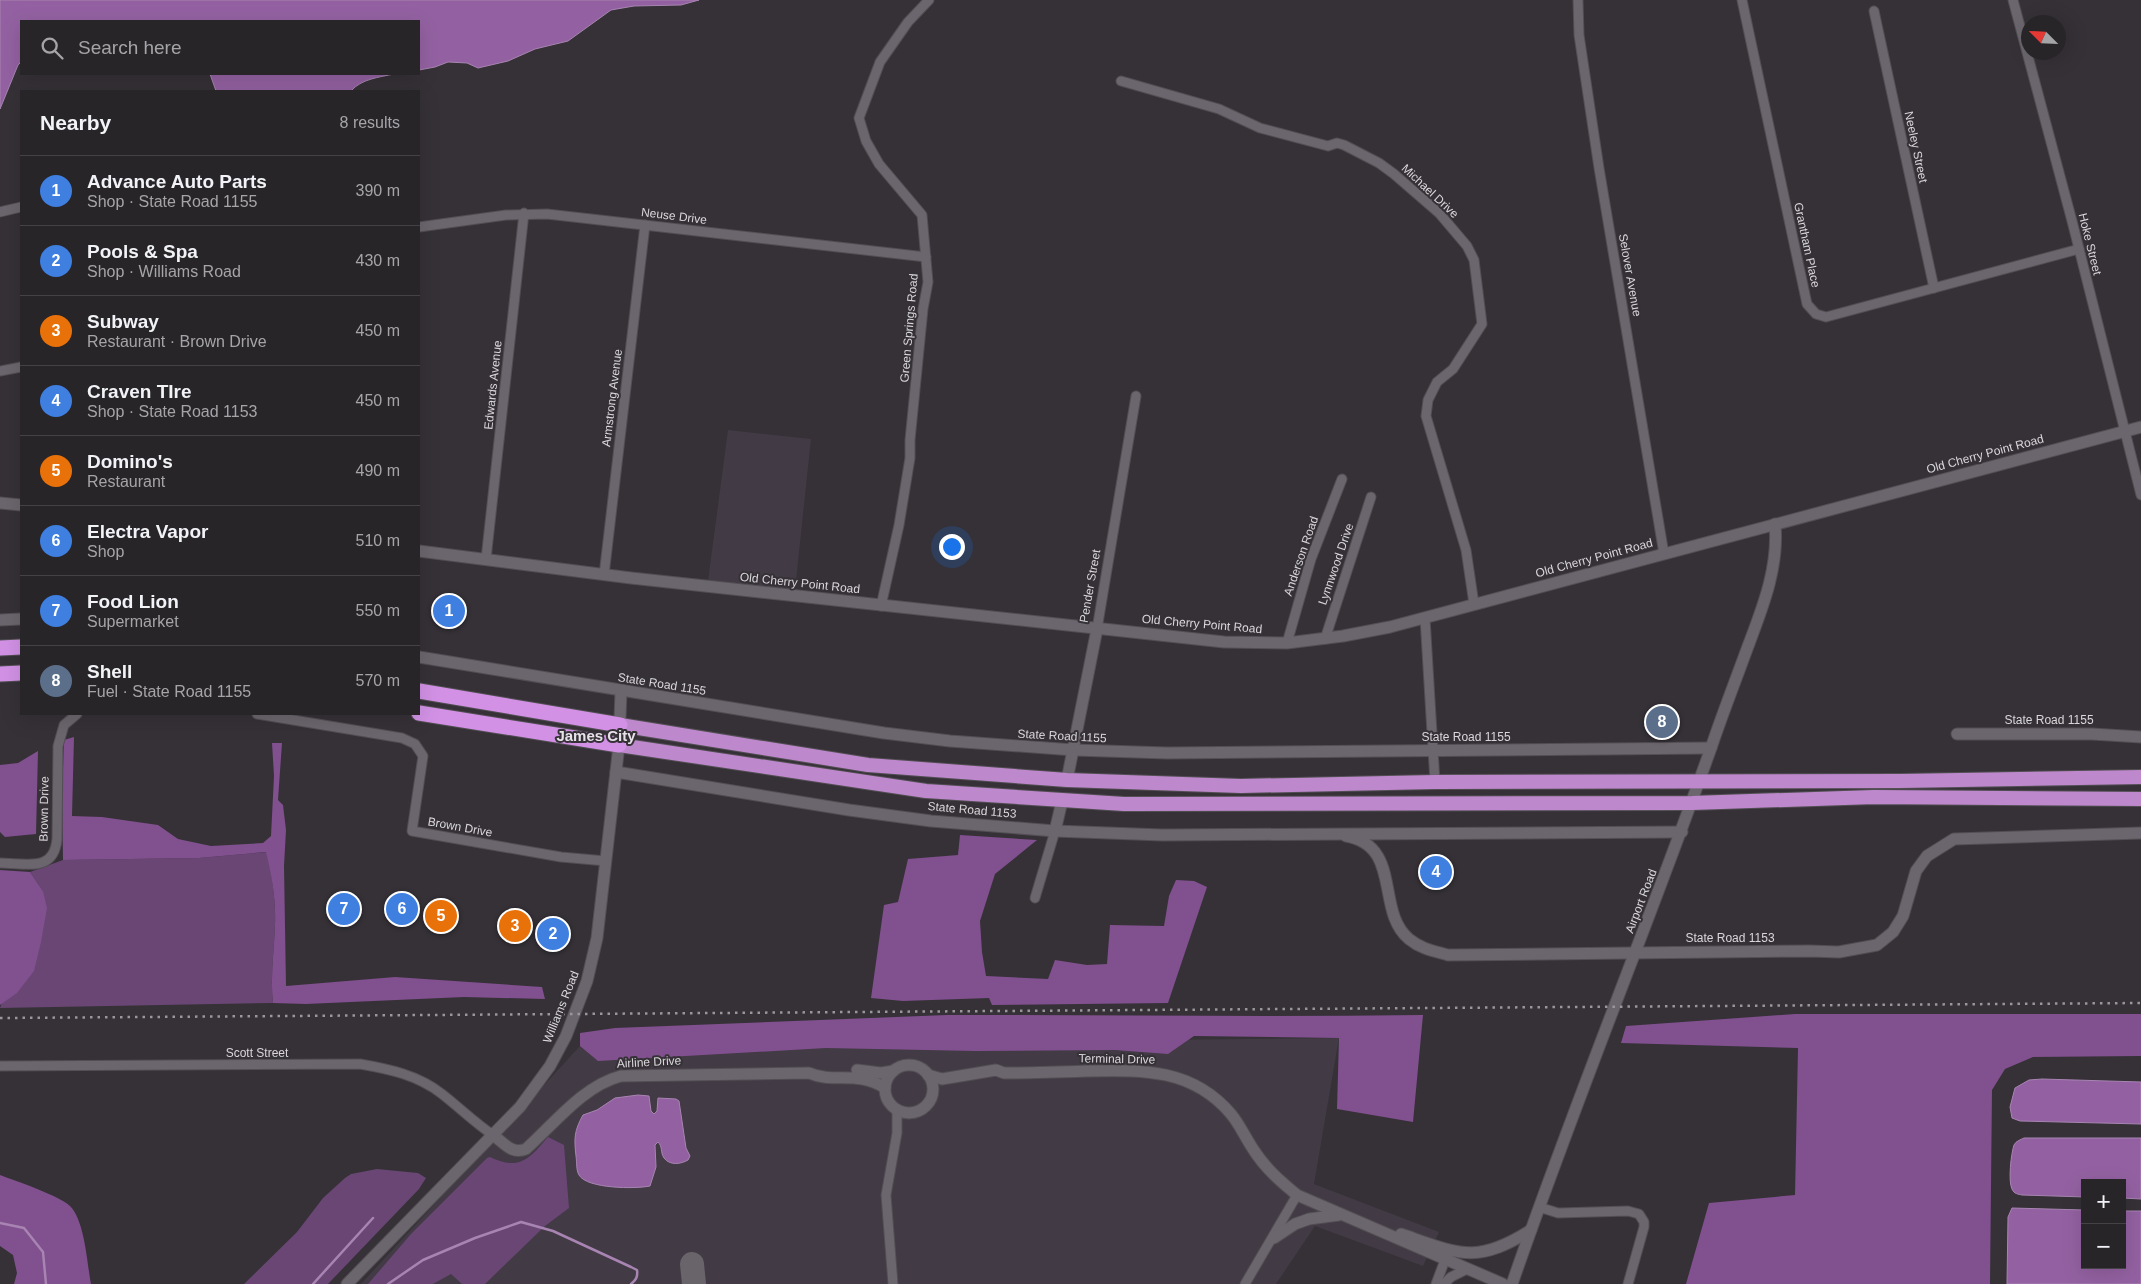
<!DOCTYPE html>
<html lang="en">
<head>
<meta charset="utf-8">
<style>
	body { margin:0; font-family:Helvetica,sans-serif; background:#302d31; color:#f1f3f6 }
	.controls { position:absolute; right:15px; bottom:15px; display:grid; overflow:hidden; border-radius:0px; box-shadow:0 5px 20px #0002 }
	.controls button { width:45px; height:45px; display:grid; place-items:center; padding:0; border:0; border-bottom:1px solid #444246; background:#282529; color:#f1f3f6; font:25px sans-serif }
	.compass { position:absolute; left:2021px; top:15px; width:45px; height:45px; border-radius:50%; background:#282529; box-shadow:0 5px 20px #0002; rotate:294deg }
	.you { position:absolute; left:951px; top:546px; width:18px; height:18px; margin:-12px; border:4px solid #fff; border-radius:50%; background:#1a73e8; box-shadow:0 0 0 8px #1a73e833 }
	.badge { display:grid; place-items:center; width:32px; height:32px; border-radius:50%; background:#78d158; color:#fff; font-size:16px; font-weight:700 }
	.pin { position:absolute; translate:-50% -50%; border:2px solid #fff; box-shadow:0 1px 5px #0006 }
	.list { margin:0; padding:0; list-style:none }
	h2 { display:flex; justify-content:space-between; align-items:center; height:65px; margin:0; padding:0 20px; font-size:21px }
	h2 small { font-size:16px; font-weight:400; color:#a5a5a8 }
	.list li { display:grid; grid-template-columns:32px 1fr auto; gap:15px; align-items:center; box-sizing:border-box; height:70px; padding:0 20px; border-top:1px solid #444246 }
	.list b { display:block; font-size:19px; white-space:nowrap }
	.list p { margin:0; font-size:16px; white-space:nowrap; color:#a5a5a8 }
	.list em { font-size:16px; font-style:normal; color:#a5a5a8 }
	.icon { flex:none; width:28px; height:28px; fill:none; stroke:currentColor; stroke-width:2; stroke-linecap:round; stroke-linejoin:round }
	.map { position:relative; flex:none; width:2141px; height:1284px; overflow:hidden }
	.search { position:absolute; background:#282529; box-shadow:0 5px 20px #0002; left:20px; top:20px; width:400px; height:55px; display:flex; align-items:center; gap:12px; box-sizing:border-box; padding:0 18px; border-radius:0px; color:#a5a5a8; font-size:19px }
	.panel { position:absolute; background:#282529; box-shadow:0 5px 20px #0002; left:20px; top:90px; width:400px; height:625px; border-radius:0px }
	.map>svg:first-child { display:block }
</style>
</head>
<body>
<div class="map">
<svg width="2141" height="1284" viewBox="0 0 2141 1284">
	<rect width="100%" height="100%" fill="#353137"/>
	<!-- built -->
	<g fill="#423a45">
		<path d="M728,430L811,439L795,590L708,581Z"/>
		<path d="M1339,1038L1314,1184L1439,1232L1423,1266L1315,1226L1276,1284H361L580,1046Z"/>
	</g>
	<!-- green -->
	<g fill="#694674">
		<path d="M267,852C272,877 276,900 275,925C274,952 270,977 273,1003L0,1008L43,891L30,872L63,860L199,858Z"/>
		<path d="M548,1137L564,1145L569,1208L545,1226L485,1284H462L451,1274L433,1284H368L411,1234L487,1158L490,1157C520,1171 529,1159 548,1137Z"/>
		<path d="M377,1169L418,1173L426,1178L419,1189L328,1284H244L297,1232L323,1198L345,1178L351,1174Z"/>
	</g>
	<!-- forest -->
	<g fill="#81508f">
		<path d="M74,737L72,816L102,817L158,825L178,839L211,846L263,843L271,836L274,776L272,743H282L278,800L283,805L286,830L284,866L286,986L395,977L542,987L545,999L464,997L306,1004L273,1003C270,977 274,952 275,925C276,900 272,877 266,852L199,858L63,860L62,795L64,740Z"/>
		<path d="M38,751L36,834L5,837L0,832V765L18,763Z"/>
		<path d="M960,835L1037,840L995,874L980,921L982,952L986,976L1048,979L1055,960L1087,965L1107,964L1110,925L1164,926L1169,896L1176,880L1194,881L1207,887L1168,1003L992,1005L989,998L903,1001L871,998L884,905L898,902L908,859L958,855Z"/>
		<path d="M0,870L30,872L43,891L47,908L41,942L34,971L17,993L0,1005Z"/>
		<path d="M1795,1014H2141V1056L2033,1057L2005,1069L1992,1090L1990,1284H1686L1709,1203L1795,1195L1798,1048L1621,1043L1626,1026Z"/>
		<path d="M947,1015C1106,1015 1265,1017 1423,1015L1413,1122L1337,1109L1339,1038L1194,1036L1168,1054L1115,1050L975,1051L826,1048L598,1061L580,1046V1033L615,1028Z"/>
		<path d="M0,1175C16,1181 60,1196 70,1206C85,1221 87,1264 91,1284H14L17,1273L13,1255L0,1246Z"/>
	</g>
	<!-- water -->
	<g fill="#9361a1" stroke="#a884b2">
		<path d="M0,0H699L681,5L634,6L611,10L568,41L535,49L508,61L478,68L467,63L448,62L435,67L419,70V21H21V62L18,65L0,109Z"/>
		<path d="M210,74H394C380,77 361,79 351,91H216Z"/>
		<path d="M2042,1079L2141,1082V1124L2020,1121L2012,1118L2010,1107L2015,1088L2029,1080Z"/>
		<path d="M638,1095L649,1096L651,1111L654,1114L657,1111L658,1098L676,1099L679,1101L686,1148L690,1156L688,1160C681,1164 670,1166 664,1158C660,1152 663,1147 658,1142L655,1145L656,1167L650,1186C636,1189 587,1189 579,1175C576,1170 577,1163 576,1156C574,1139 574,1131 583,1115L597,1110L615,1098Z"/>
		<path d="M2024,1138H2141V1199L2122,1198V1183H2085V1197L2022,1195C2018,1194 2014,1194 2012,1189C2008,1181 2011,1154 2014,1145C2016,1141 2020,1140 2024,1138Z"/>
		<path d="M2012,1208L2085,1210V1265H2122V1211H2141V1284H2007L2008,1217Z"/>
	</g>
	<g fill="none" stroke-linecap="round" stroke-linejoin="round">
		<!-- stream -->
		<g stroke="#a884b2" stroke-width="2.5">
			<path d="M0,1223L24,1228L43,1252L46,1284"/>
			<path d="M313,1284L373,1218"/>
			<path d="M388,1284L423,1260L475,1238L521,1222L553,1231L631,1267L637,1270C638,1277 636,1280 631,1284"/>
		</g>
		<!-- taxiway -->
		<path stroke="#686469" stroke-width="24" d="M692,1264L694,1284"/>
		<defs>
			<g id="minor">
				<path d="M1578,0L1579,35L1599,168L1664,554"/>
				<path d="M1742,0L1807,304L1816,314L1826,317L2079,249"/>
				<path d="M2013,0L2072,221L2141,495"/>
				<path d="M1874,11L1934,288"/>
				<path d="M1121,81L1219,109L1260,128L1328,146L1337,143L1344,145L1379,163L1394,174L1439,213L1467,246L1474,260L1482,324L1453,369L1437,382L1428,400L1426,416L1466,550L1474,604"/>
				<path d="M0,212L21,207"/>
				<path d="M419,227L506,215L547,214L926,257"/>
				<path d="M0,371L21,367"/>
				<path d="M486,559L524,213"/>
				<path d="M604,575L645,225"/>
				<path d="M881,606L899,525L910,458V440L923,309L928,282L922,215L879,164L866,141L859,118L880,62L908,22L929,0"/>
				<path d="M1425,618L1435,782"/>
				<path d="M1097,629L1136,396"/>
				<path d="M1325,639L1371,497"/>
				<path d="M1287,643L1311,559L1342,479"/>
				<path d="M257,714L402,738L415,744L423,756L412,831L561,857L606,861"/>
				<path d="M0,863C26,863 54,873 57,839L58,746L64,725L77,714"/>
				<path d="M1035,898L1055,831"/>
				<path d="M0,1066L360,1064C389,1069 418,1075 442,1094C460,1108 475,1123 493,1135"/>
				<path d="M1539,1207L1558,1213L1628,1211L1639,1214L1644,1222V1227L1628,1284"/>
				<path d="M893,1284L886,1195L897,1133V1110"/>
				<path d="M1245,1284L1297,1195"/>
				<path d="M1436,1284L1445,1260"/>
				<path d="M1444,1284L1451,1277L1467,1269"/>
			</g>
			<g id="tertiary">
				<path d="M0,503L21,505"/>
				<path d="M419,551L631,578L1224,642L1287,643L1343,636L1390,627L2141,427"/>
				<path d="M0,620L21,619"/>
				<path d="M419,657L884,733L950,741L1074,750L1167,753L1711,748"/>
				<path d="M1957,734H2092L2141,737"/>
				<path d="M616,772L849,810L931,821L1055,831L1162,835L1682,832"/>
				<path d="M1067,780L1097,629"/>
				<path d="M1055,831L1062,801"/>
				<path d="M1346,836C1403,846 1375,911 1409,939C1421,949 1434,951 1448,955L1810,951L1839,952L1877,945L1893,932L1903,916L1916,871L1927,856L1954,839L2141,833"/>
				<circle cx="909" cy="1089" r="24"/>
				<path d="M857,1070L881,1073L893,1071"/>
				<path d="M928,1075L942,1079L996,1070L1004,1073C1032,1073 1060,1072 1087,1071C1142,1070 1192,1068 1231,1114C1240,1125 1245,1137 1253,1149C1265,1168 1280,1181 1297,1195L1503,1284"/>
				<path d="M493,1135C504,1143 512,1155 526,1149C555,1123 583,1086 621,1076L809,1073C834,1084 857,1070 885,1088"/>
				<path d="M1401,1234C1459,1254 1476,1265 1531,1230"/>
				<path d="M1274,1238L1295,1224L1309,1219L1339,1215"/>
				<path d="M347,1284L520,1107L550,1066L566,1036L587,981L597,938L619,745L621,691"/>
				<path d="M1512,1284C1574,1104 1647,928 1711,748C1722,715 1735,682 1747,649C1762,609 1779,568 1775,524"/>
			</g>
			<g id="trunk">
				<path d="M620,725L868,765L1067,780L1241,786L1435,782L1900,781L2141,777"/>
				<path d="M619,745L926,791L1124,804L1692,803L1874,797L2141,799"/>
			</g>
			<g id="motorway">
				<path d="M0,648L21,647"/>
				<path d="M0,674L21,673"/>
				<path d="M419,691L620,725"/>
				<path d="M419,713L619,745"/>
			</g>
		</defs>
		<!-- minor casing -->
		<use href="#minor" stroke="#524e53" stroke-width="11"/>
		<!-- tertiary casing -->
		<use href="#tertiary" stroke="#524e53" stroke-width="13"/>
		<!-- trunk casing -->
		<use href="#trunk" stroke="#524e53" stroke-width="16"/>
		<!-- motorway casing -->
		<use href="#motorway" stroke="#524e53" stroke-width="17"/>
		<!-- minor -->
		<use href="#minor" stroke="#6b666d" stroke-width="9"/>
		<!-- tertiary -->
		<use href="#tertiary" stroke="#6b666d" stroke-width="11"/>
		<!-- trunk -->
		<use href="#trunk" stroke="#be88cd" stroke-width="14"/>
		<!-- motorway -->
		<use href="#motorway" stroke="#d291e5" stroke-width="15"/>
		<!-- rail -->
		<path stroke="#9a979b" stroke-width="2.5" stroke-dasharray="2.5 5" stroke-linecap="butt" d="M0,1018L2141,1003"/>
	</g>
	<g text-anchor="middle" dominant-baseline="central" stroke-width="4" stroke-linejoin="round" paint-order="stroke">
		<!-- street labels -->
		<g font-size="12" fill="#dad7db" stroke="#353137">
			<text transform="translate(1916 147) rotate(78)">Neeley Street</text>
			<text transform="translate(1430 191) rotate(43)">Michael Drive</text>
			<text transform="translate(674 216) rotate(7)">Neuse Drive</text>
			<text transform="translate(2090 244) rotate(76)">Hoke Street</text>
			<text transform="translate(1807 245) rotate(78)">Grantham Place</text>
			<text transform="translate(1630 275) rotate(80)">Selover Avenue</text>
			<text transform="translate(909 328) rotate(-85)">Green Springs Road</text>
			<text transform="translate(493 385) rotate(-84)">Edwards Avenue</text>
			<text transform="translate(612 398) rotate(-83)">Armstrong Avenue</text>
			<text transform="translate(1985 454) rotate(-15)">Old Cherry Point Road</text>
			<text transform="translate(1301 556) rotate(-71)">Anderson Road</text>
			<text transform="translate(1594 558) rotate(-15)">Old Cherry Point Road</text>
			<text transform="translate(1336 564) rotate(-71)">Lynnwood Drive</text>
			<text transform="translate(800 583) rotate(6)">Old Cherry Point Road</text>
			<text transform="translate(1090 586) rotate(-80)">Pender Street</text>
			<text transform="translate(1202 624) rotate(5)">Old Cherry Point Road</text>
			<text transform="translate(662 684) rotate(9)">State Road 1155</text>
			<text x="2049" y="720">State Road 1155</text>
			<text transform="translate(1062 736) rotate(3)">State Road 1155</text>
			<text x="1466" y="737">State Road 1155</text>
			<text transform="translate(44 809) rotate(-89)">Brown Drive</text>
			<text transform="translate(972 810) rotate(5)">State Road 1153</text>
			<text transform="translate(460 827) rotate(10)">Brown Drive</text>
			<text transform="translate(1641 901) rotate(-69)">Airport Road</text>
			<text x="1730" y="938">State Road 1153</text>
			<text transform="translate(561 1007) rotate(-68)">Williams Road</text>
			<text x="257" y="1053">Scott Street</text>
			<text transform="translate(1117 1059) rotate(1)">Terminal Drive</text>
			<text transform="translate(649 1062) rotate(-3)">Airline Drive</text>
		</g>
		<!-- quarter labels -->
		<g font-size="15" font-weight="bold" fill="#e7e1e9" stroke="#353137">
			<text x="596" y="735">James City</text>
		</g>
	</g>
</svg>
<div class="controls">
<button>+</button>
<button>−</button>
</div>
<svg class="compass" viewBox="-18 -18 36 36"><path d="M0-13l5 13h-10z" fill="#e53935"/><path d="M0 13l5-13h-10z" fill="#a5a5a8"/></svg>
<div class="you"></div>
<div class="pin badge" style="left:449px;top:611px;background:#3f7fe0">1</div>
<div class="pin badge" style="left:553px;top:934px;background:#3f7fe0">2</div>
<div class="pin badge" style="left:515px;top:926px;background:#e8710a">3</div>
<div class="pin badge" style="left:1436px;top:872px;background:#3f7fe0">4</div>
<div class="pin badge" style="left:441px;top:916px;background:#e8710a">5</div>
<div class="pin badge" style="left:402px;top:909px;background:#3f7fe0">6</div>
<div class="pin badge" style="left:344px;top:909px;background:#3f7fe0">7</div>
<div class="pin badge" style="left:1662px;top:722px;background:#5c6f8a">8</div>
<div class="search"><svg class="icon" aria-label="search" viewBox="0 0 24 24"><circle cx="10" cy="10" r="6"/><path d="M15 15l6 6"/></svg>Search here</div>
<section class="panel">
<h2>Nearby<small>8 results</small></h2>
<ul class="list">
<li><span class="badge" style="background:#3f7fe0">1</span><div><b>Advance Auto Parts</b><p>Shop · State Road 1155</p></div><em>390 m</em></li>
<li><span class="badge" style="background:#3f7fe0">2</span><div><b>Pools &amp; Spa</b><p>Shop · Williams Road</p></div><em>430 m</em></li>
<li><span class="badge" style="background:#e8710a">3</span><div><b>Subway</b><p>Restaurant · Brown Drive</p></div><em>450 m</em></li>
<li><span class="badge" style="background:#3f7fe0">4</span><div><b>Craven TIre</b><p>Shop · State Road 1153</p></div><em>450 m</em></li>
<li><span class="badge" style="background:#e8710a">5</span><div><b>Domino's</b><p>Restaurant</p></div><em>490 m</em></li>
<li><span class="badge" style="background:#3f7fe0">6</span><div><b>Electra Vapor</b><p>Shop</p></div><em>510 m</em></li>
<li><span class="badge" style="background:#3f7fe0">7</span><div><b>Food Lion</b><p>Supermarket</p></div><em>550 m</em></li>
<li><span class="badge" style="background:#5c6f8a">8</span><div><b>Shell</b><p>Fuel · State Road 1155</p></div><em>570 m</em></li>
</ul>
</section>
</div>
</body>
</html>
